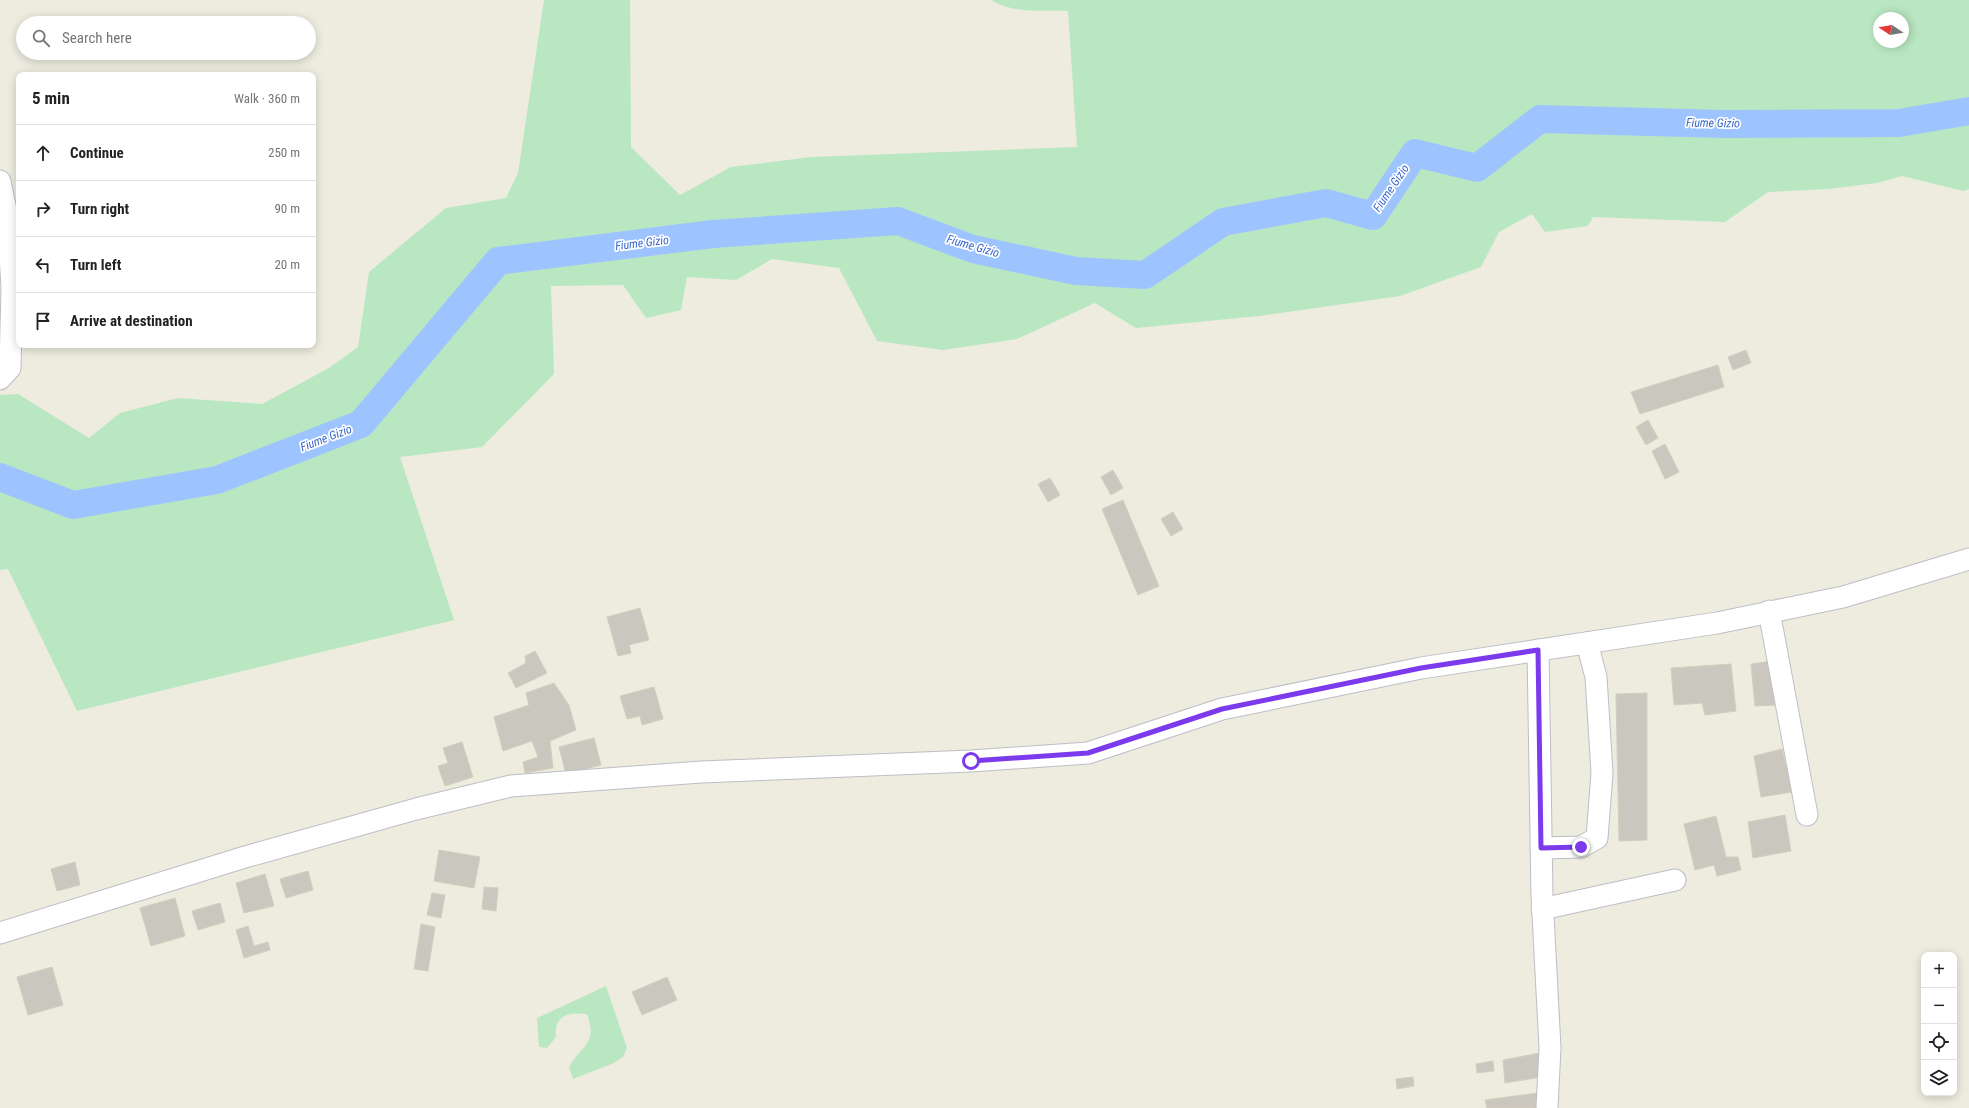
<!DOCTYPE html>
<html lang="en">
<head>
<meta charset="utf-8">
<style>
	body { margin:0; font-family:"Roboto Condensed",sans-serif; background:#f2f2f2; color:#222 }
	.controls { position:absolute; right:12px; bottom:12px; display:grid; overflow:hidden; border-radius:8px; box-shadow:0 2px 10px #0003 }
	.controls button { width:36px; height:36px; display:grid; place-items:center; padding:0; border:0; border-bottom:1px solid #e0e0e0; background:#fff; color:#222; font:20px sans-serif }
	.compass { position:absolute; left:1873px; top:12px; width:36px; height:36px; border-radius:50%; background:#fff; box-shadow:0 2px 10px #0003; rotate:282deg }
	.stop { position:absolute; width:12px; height:12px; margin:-9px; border:3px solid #7c3aed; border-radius:50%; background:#fff }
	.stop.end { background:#7c3aed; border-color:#fff; box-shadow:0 1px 4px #0008 }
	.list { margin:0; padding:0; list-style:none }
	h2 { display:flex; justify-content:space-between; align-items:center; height:52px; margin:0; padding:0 16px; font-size:17px }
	h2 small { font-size:13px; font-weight:400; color:#767676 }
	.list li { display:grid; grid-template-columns:26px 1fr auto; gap:12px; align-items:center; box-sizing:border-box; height:56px; padding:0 16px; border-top:1px solid #e0e0e0 }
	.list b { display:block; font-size:15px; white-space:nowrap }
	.list em { font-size:13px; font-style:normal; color:#767676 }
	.icon { flex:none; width:22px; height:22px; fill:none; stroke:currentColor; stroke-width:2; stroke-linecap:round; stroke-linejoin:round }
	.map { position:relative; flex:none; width:1969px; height:1108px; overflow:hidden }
	.search { position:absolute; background:#fff; box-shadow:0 2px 10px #0003; left:16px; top:16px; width:300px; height:44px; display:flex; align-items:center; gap:10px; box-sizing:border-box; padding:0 14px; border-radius:22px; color:#767676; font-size:15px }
	.panel { position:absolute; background:#fff; box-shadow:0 2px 10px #0003; left:16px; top:72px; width:300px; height:276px; border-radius:8px }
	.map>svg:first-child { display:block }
</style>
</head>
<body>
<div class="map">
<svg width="1969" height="1108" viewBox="0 0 1969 1108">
	<rect width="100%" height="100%" fill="#edecdf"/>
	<!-- green -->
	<g fill="#b9e7c1" fill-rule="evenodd">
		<path d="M544,0H630L631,147L680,195L731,167L811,157L1077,147L1068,11C1043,10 1013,14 991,0H1969V189L1963,191L1902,176L1877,183L1828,189L1768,192L1725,222L1593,217L1588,226L1545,232L1532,214L1499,232L1481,267L1400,296L1259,316L1136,328L1095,303L1017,339L943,350L877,341L839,268L772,259L736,280L687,277L681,310L646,318L623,285L551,286L554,374L482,447L400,457L454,620L77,711L8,569L0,570V395L18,394L89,438L120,413L178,398L262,404L329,368L358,347L369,272L446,208L506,198L518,173ZM1879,18H1903V42H1879Z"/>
		<path d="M606,986L627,1048L623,1057L614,1063L573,1079L569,1067C582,1044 598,1045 587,1014C568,1012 554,1015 556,1037L547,1048L539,1047L537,1018Z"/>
	</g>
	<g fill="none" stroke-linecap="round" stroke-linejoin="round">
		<!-- river -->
		<path stroke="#9dc4ff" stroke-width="28" d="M0,477L73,505L217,480L361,424L498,261L713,234L898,221L973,249L1076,271L1145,275L1223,222L1326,203L1373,216L1415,153L1477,168L1540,119L1724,124L1899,123L1969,111"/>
	</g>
	<!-- building -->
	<g fill="#cac8be" stroke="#d2cfbd">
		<path d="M1746,350L1751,363L1733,370L1728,357Z"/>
		<path d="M1718,365L1724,387L1640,414L1631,392Z"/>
		<path d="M1648,420L1658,438L1646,445L1636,427Z"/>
		<path d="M1665,444L1679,472L1665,479L1652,451Z"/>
		<path d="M1113,470L1123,488L1111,495L1101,477Z"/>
		<path d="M1050,478L1060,495L1048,502L1038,484Z"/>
		<path d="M1123,500L1159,586L1138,595L1102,509Z"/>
		<path d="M1173,512L1183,529L1171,536L1161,519Z"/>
		<path d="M640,608L649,640L629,645L631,653L618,656L607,617Z"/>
		<path d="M535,651L547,673L516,688L508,673L526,663L525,656Z"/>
		<path d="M1771,661L1778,705L1755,706L1751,664Z"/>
		<path d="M1731,664L1736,711L1705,715L1702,703L1674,705L1671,668Z"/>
		<path d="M554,683L569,705L576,730L550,741L553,768L525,773L523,762L538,757L532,741L503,751L494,717L529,705L526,693Z"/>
		<path d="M654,687L663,719L642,725L640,716L627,719L620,696Z"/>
		<path d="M1647,693V840L1619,841L1616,694Z"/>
		<path d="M594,738L601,765L566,774L559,747Z"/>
		<path d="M462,742L473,777L445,786L438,766L448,763L443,748Z"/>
		<path d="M1782,749L1792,792L1761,797L1754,756Z"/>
		<path d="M1785,815L1791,851L1753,858L1748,822Z"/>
		<path d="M1716,816L1726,857H1738L1741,870L1717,876L1714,865L1695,870L1684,824Z"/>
		<path d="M439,850L480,857L474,888L434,881Z"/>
		<path d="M75,862L80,885L57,891L51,869Z"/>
		<path d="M308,871L313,890L286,898L280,879Z"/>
		<path d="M265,874L274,906L244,913L236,883Z"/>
		<path d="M484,887L498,888L496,911L482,909Z"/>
		<path d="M432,893L445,895L441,918L427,915Z"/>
		<path d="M175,898L185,936L151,946L140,908Z"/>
		<path d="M220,903L225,922L198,930L192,911Z"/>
		<path d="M421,924L435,927L428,971L414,969Z"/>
		<path d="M248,926L254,946L268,942L270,950L244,958L236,930Z"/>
		<path d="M52,967L63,1005L28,1015L17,977Z"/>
		<path d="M667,977L677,1000L642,1015L632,992Z"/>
		<path d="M1540,1053L1542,1077L1505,1083L1503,1060Z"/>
		<path d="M1493,1061L1494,1071L1477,1073L1476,1064Z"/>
		<path d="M1413,1077L1414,1086L1397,1089L1396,1079Z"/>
		<path d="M1538,1093V1108H1487L1485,1100Z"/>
	</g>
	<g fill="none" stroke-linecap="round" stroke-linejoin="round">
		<defs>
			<g id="minor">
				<path d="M0,181L8,220L12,288L10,368L0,379"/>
				<path d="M1769,611L1807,815"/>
				<path d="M1538,650L1542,896L1550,1048L1547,1108"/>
				<path d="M1541,848L1581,847L1597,838L1602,773L1596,677L1587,643"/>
				<path d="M1542,909L1675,880"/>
				<path d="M0,933L245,857L416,809L511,786L701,772L971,761L1088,753L1222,709L1421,668L1717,623L1843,597L1969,559"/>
			</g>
		</defs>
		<!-- minor casing -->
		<use href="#minor" stroke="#bdbec5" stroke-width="23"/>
		<!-- minor -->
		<use href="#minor" stroke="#fff" stroke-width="21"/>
	</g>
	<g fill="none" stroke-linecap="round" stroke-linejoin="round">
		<!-- route -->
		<path stroke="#7c3aed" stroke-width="5" d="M971,761L1088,753L1222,709L1421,668L1538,650L1541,848L1581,847"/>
	</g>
	<g text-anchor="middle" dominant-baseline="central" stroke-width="3.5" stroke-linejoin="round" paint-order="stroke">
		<!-- water labels -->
		<g font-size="12" font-style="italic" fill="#3766cc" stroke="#fff">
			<text transform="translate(1713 123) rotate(1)">Fiume Gizio</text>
			<text transform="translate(1391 188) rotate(-56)">Fiume Gizio</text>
			<text transform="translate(642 243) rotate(-7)">Fiume Gizio</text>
			<text transform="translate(973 246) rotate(16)">Fiume Gizio</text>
			<text transform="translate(326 438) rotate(-21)">Fiume Gizio</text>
		</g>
	</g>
</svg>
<div class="controls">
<button>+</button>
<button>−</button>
<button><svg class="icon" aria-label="locate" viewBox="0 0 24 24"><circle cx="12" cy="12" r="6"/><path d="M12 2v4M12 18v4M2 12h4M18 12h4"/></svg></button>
<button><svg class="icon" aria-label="layers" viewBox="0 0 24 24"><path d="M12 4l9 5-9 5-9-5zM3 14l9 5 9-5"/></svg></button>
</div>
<svg class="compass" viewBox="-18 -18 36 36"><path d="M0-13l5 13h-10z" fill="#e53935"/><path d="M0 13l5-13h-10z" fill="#767676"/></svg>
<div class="stop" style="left:971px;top:761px"></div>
<div class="stop end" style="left:1581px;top:847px"></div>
<div class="search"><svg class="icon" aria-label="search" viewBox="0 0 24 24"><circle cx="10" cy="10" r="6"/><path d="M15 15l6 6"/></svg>Search here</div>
<section class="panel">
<h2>5 min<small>Walk · 360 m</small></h2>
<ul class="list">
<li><svg class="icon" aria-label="ahead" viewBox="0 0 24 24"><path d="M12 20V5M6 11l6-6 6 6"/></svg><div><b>Continue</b></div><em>250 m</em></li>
<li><svg class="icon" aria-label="right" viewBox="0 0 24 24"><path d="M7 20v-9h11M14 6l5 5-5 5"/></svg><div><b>Turn right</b></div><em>90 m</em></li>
<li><svg class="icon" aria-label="left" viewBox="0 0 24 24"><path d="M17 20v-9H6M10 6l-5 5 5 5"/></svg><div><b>Turn left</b></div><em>20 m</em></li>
<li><svg class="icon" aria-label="arrive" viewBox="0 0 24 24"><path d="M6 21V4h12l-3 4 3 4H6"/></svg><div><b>Arrive at destination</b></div></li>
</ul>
</section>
</div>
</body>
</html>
